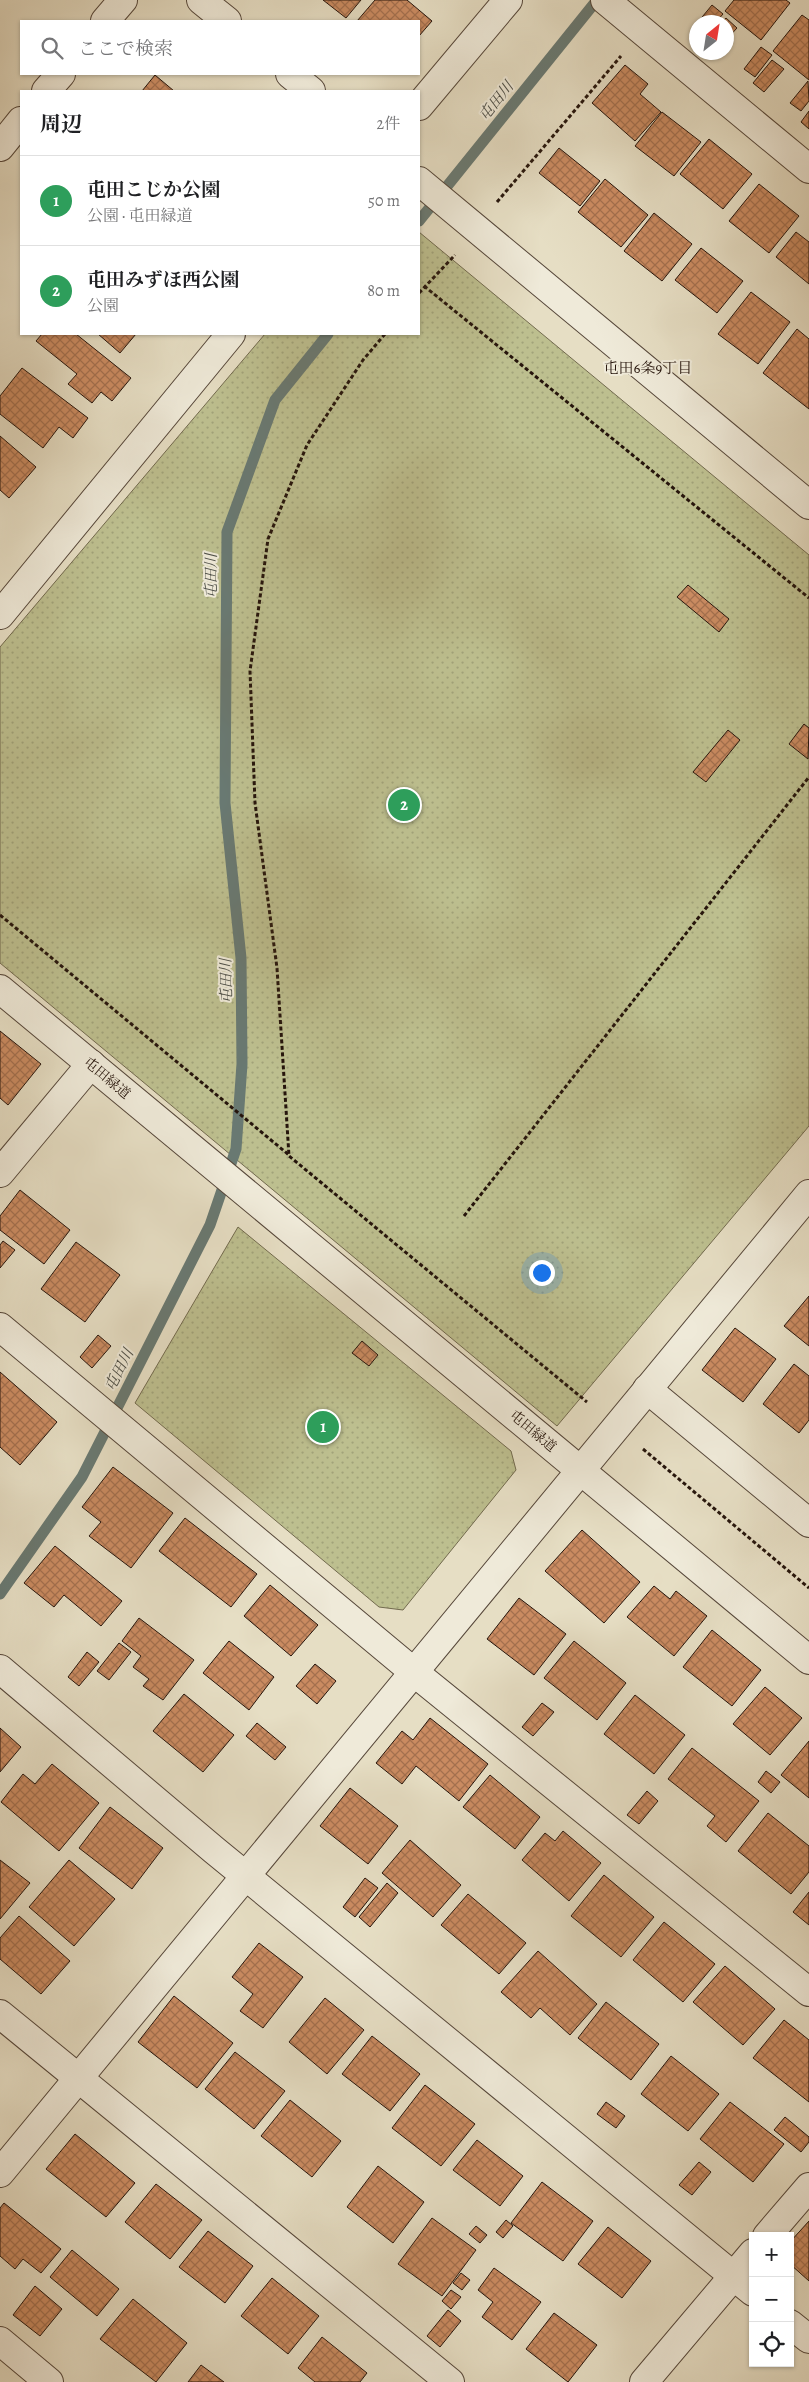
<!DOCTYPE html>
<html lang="ja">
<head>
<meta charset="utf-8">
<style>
	body { margin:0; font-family:Alegreya,"Noto Serif JP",serif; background:#f2f2f2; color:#202124 }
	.controls { position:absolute; right:15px; bottom:15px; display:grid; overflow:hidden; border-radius:0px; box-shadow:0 1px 4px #0004 }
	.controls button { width:45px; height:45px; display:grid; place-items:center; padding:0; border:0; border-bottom:1px solid #e0e0e0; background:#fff; color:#202124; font:25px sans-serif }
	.compass { position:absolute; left:689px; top:15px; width:45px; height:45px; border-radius:50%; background:#fff; box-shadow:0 1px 4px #0004; rotate:30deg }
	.you { position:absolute; left:541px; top:1272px; width:18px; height:18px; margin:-12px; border:4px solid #fff; border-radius:50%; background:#1a73e8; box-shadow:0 0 0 8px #1a73e833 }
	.badge { display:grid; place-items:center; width:32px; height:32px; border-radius:50%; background:#0b8043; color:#fff; font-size:16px; font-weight:700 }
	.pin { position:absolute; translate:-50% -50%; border:2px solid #fff; box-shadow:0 1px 5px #0006 }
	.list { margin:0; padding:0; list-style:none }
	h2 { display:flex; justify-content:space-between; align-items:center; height:65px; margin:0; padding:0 20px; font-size:21px }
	h2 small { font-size:16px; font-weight:400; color:#757577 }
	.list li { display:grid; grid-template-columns:32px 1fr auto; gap:15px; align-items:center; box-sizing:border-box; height:90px; padding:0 20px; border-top:1px solid #e0e0e0 }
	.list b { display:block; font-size:19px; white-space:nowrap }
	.list p { margin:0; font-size:16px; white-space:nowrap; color:#757577 }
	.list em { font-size:16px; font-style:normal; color:#757577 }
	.icon { flex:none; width:28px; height:28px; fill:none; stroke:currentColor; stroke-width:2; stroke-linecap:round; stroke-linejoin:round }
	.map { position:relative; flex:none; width:809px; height:2382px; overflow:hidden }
	.search { position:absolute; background:#fff; box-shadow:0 1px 4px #0004; left:20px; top:20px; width:400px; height:55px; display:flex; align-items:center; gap:12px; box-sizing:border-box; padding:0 18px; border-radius:0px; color:#757577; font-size:19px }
	.panel { position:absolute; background:#fff; box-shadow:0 1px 4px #0004; left:20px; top:90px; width:400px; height:245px; border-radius:0px }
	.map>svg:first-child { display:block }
</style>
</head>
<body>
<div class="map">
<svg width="809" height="2382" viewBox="0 0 809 2382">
	<defs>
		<pattern id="park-dots" width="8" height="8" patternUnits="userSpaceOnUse" patternTransform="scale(1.25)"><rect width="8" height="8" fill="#bdbf8f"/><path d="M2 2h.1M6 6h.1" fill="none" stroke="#a2a37a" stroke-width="1.8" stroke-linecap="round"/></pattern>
		<pattern id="building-cross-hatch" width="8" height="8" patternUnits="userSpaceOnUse" patternTransform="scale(1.25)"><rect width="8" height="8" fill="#ca8b61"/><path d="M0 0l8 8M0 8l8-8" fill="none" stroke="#a4704e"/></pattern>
	</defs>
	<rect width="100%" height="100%" fill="#e6dec4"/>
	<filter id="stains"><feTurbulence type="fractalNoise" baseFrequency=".004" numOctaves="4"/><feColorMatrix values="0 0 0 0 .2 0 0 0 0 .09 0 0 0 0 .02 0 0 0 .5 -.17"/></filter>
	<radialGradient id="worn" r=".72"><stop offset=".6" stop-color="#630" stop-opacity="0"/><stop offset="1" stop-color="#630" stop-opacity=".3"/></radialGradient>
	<!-- park -->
	<g fill="url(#park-dots)" stroke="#726a4e">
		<path d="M419,232L809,555V1126L557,1426L0,963V647L265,334H419Z"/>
		<path d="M238,1227L511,1451L516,1470L403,1610L379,1607L135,1403Z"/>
	</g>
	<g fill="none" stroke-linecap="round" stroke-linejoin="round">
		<!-- stream -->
		<g stroke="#697972" stroke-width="11">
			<path d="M419,221L597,0"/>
			<path d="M0,1594L82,1477L210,1225L236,1149L242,1064L241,958L225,803L227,532L275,400L328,334"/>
		</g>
	</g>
	<!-- building -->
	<g fill="url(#building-cross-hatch)" stroke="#26150c">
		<path d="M323,0H361L346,18Z"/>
		<path d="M375,0H407L432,21L419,36V21H357Z"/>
		<path d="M734,0H786L790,3L761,40L725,11Z"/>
		<path d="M712,5L723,14L716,22H698Z"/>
		<path d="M802,15L809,20V80L773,51Z"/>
		<path d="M726,18L737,28L726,40V22H722Z"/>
		<path d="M761,47L772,55L755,77L744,69Z"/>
		<path d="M772,60L784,69L764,92L753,83Z"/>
		<path d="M625,65L648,84L640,94L661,112L635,141L592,103Z"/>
		<path d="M155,75L174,91H142Z"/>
		<path d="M808,81L809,101L801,111L790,103Z"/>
		<path d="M809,111V129L801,122Z"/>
		<path d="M662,112L701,142L674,176L635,146Z"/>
		<path d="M709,139L752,174L723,209L680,174Z"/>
		<path d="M559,148L600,181L580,206L539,173Z"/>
		<path d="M605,179L648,215L621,247L578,212Z"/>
		<path d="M759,184L799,216L769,253L729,221Z"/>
		<path d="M654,213L692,244L662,281L624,251Z"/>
		<path d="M796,232L809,242V284L776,257Z"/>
		<path d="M701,248L743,281L717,313L675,280Z"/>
		<path d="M751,292L790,322L758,364L718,334Z"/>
		<path d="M797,329L809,339V409L763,373Z"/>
		<path d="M42,334H76L131,378L112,401L101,392L92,403L68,384L77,374L36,341Z"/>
		<path d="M98,334H136L120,353Z"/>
		<path d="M22,368L88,418L73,438L59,427L43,448L0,414V396Z"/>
		<path d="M0,436L36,467L9,498L0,490Z"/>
		<path d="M688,585L729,619L719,632L677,597Z"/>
		<path d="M804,724L809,728L808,759L789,744Z"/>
		<path d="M728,730L740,740L706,782L693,772Z"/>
		<path d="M0,1031L41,1064L8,1105L0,1098Z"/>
		<path d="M20,1190L70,1230L44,1264L0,1230V1216Z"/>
		<path d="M3,1241L15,1250L0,1268V1245Z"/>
		<path d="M76,1242L120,1275L85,1322L41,1289Z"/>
		<path d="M809,1296V1346L784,1326Z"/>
		<path d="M735,1328L776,1359L743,1402L702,1370Z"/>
		<path d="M98,1335L111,1346L92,1368L80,1357Z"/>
		<path d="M362,1341L378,1355L369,1366L352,1353Z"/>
		<path d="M794,1364L809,1376V1420L799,1433L763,1404Z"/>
		<path d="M0,1372L57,1422L20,1465L0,1447Z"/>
		<path d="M113,1467L173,1513L131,1568L89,1536L101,1522L82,1507Z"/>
		<path d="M185,1518L257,1574L231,1607L159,1551Z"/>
		<path d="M582,1530L640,1582L604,1623L545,1571Z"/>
		<path d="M55,1546L122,1601L101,1626L64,1595L54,1607L24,1583Z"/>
		<path d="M270,1585L318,1625L291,1656L244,1616Z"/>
		<path d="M654,1586L670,1599L676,1591L707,1616L674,1656L627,1617Z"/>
		<path d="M519,1598L566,1634L534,1675L487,1639Z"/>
		<path d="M139,1618L194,1660L163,1700L143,1686L149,1679L133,1667L141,1656L122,1641Z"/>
		<path d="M712,1630L761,1670L732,1706L683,1667Z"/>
		<path d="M229,1641L274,1677L249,1710L203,1673Z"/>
		<path d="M574,1641L626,1683L597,1720L544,1678Z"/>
		<path d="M119,1643L131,1652L109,1680L97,1671Z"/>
		<path d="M87,1652L99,1662L79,1686L68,1677Z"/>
		<path d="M315,1664L336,1681L317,1704L296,1686Z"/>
		<path d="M765,1687L802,1718L770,1755L733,1724Z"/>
		<path d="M184,1694L234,1735L203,1772L153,1731Z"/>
		<path d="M635,1695L685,1735L654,1774L604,1734Z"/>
		<path d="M542,1703L554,1712L533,1736L522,1727Z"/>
		<path d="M430,1718L488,1764L459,1801L416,1766L402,1784L376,1763L402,1731L413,1740Z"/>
		<path d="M257,1723L286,1747L275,1760L246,1736Z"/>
		<path d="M0,1728L21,1747L0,1772Z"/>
		<path d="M809,1741V1798L781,1775Z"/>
		<path d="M692,1748L759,1801L726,1842L707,1826L715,1816L668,1779Z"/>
		<path d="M52,1764L99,1803L59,1851L1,1802L23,1774L35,1784Z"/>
		<path d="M766,1771L780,1782L771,1793L758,1782Z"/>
		<path d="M490,1775L540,1817L515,1849L463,1807Z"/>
		<path d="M350,1788L398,1826L368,1864L320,1826Z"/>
		<path d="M647,1791L658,1801L639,1824L627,1815Z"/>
		<path d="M110,1807L163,1848L132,1889L79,1848Z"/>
		<path d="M768,1813L809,1846V1872L791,1894L738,1851Z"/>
		<path d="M563,1831L601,1863L569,1901L522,1860L545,1833L555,1841Z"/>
		<path d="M410,1840L461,1885L433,1917L382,1873Z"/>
		<path d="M0,1860L30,1883L0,1919Z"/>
		<path d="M69,1860L115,1899L74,1946L29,1907Z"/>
		<path d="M604,1875L654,1917L621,1957L571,1916Z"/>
		<path d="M365,1878L378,1888L355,1917L343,1907Z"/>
		<path d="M387,1883L398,1893L370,1927L359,1917Z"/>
		<path d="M809,1892V1925L793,1912Z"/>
		<path d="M468,1894L526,1943L499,1974L441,1925Z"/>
		<path d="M19,1916L70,1961L41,1994L0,1959V1938Z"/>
		<path d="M664,1922L715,1964L683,2002L633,1960Z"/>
		<path d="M259,1943L303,1977L263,2028L240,2011L253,1994L232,1977Z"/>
		<path d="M538,1951L597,2004L570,2035L540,2008L531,2018L501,1992Z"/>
		<path d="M725,1966L775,2009L743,2045L693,2002Z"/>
		<path d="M174,1996L233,2043L197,2088L138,2042Z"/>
		<path d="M325,1998L364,2030L327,2074L289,2042Z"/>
		<path d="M606,2002L659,2044L631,2080L578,2038Z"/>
		<path d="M784,2020L809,2040V2102L753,2058Z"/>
		<path d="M372,2036L420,2074L390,2111L342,2074Z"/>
		<path d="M235,2052L285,2091L254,2129L205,2089Z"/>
		<path d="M671,2056L719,2094L688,2131L641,2094Z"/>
		<path d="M425,2085L475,2124L441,2166L392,2128Z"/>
		<path d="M290,2100L341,2141L312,2177L261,2136Z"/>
		<path d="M606,2102L625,2116L616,2128L597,2114Z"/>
		<path d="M730,2102L784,2144L753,2182L700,2139Z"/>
		<path d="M785,2117L809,2137V2142L801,2152L774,2130Z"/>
		<path d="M75,2134L135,2183L106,2217L46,2169Z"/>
		<path d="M477,2140L523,2176L500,2206L453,2170Z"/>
		<path d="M699,2162L711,2172L692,2195L679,2185Z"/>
		<path d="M378,2166L424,2202L393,2243L347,2207Z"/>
		<path d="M542,2182L593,2221L563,2261L511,2223Z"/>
		<path d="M156,2184L202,2220L170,2259L125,2222Z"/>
		<path d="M4,2203L61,2249L41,2273L23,2259L15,2269L0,2256V2208Z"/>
		<path d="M432,2218L476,2250L442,2296L398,2264Z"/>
		<path d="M506,2220L513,2226L503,2238L496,2232Z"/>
		<path d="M809,2221V2281L790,2264V2242Z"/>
		<path d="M476,2226L487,2235L480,2243L469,2234Z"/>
		<path d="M608,2227L651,2261L622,2298L578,2264Z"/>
		<path d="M208,2231L253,2266L225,2303L179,2267Z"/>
		<path d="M72,2250L119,2289L97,2316L50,2277Z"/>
		<path d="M494,2268L541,2302L512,2340L482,2317L493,2302L478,2290Z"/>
		<path d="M461,2273L470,2280L462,2290L453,2283Z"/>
		<path d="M272,2278L319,2316L288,2354L241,2316Z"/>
		<path d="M35,2286L62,2309L40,2336L13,2315Z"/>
		<path d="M451,2290L461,2297L451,2309L442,2301Z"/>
		<path d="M133,2299L187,2343L156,2382L100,2339Z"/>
		<path d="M448,2310L461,2321L440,2347L427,2336Z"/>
		<path d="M554,2313L597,2345L568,2382L526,2349Z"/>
		<path d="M322,2337L367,2373L360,2382H315L298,2368Z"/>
		<path d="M201,2365L224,2382H188Z"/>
	</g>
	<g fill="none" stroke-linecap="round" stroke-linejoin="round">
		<defs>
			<g id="minor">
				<path d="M201,0L227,21"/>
				<path d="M605,0L809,169"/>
				<path d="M290,74L311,91"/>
				<path d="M419,106L508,0"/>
				<path d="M419,181L809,505"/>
				<path d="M0,615L231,334"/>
				<path d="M0,989L809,1660"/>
				<path d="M0,1173L91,1064"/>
				<path d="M0,1327L415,1673L809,1992"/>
				<path d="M647,1389L809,1523"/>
				<path d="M0,1669L214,1850L753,2292"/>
				<path d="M0,2014L450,2382"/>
				<path d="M0,2173L809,1194"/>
				<path d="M767,2236L809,2187"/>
				<path d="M790,2324L809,2339"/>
				<path d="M0,2341L49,2382"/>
				<path d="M644,2382L753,2253"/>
			</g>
			<g id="tertiary">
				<path d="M105,21L123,0"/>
				<path d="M46,91L61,74"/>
				<path d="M0,147L21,121"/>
			</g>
		</defs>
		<!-- minor casing -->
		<use href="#minor" stroke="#56473a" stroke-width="30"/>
		<!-- tertiary casing -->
		<use href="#tertiary" stroke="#56473a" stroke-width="30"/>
		<!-- path -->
		<g stroke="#26150c" stroke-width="3" stroke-dasharray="4 2.5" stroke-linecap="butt">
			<path d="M497,202L621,56"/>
			<path d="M424,286L809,598"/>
			<path d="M419,293L455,255"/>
			<path d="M385,334L363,360L307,445L268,539L250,671L255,803L277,968L289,1156L587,1402"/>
			<path d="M0,915L289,1155"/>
			<path d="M464,1216L809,777"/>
			<path d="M643,1449L809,1588"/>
		</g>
		<!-- minor -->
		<use href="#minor" stroke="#efead9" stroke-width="28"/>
		<!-- tertiary -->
		<use href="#tertiary" stroke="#efead9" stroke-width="28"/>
	</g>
	<g text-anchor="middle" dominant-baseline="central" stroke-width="4" stroke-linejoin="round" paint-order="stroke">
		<!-- street labels -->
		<g font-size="14" fill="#26150c" stroke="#efead9">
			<text transform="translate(107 1078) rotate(40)">屯田緑道</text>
			<text transform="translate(533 1431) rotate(40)">屯田緑道</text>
		</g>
		<!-- water labels -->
		<g font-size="15" font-style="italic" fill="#4d4f48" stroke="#efead9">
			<text transform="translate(496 101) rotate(-51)">屯田川</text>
			<text transform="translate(211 576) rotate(-90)">屯田川</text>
			<text transform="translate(226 981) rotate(-91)">屯田川</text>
			<text transform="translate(119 1370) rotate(-63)">屯田川</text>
		</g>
		<!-- neighbourhood labels -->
		<g font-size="15" fill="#26150c" stroke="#efead9">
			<text x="648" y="368">屯田6条9丁目</text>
		</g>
	</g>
	<rect width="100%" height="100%" filter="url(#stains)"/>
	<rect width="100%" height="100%" fill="url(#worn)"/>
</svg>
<div class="controls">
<button>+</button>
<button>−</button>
<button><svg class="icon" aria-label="locate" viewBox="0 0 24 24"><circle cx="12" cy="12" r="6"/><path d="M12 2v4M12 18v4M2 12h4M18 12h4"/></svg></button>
</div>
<svg class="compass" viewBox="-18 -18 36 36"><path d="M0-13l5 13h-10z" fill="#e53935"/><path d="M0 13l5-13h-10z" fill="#757577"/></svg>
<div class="you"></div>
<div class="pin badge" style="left:323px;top:1427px;background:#2e9e5b">1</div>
<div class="pin badge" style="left:404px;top:805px;background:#2e9e5b">2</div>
<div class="search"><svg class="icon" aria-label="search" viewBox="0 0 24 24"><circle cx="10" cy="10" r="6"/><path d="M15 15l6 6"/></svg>ここで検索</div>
<section class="panel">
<h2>周辺<small>2件</small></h2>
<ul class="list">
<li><span class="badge" style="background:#2e9e5b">1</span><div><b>屯田こじか公園</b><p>公園 · 屯田緑道</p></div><em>50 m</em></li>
<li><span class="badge" style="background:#2e9e5b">2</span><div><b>屯田みずほ西公園</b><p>公園</p></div><em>80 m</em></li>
</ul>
</section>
</div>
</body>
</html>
